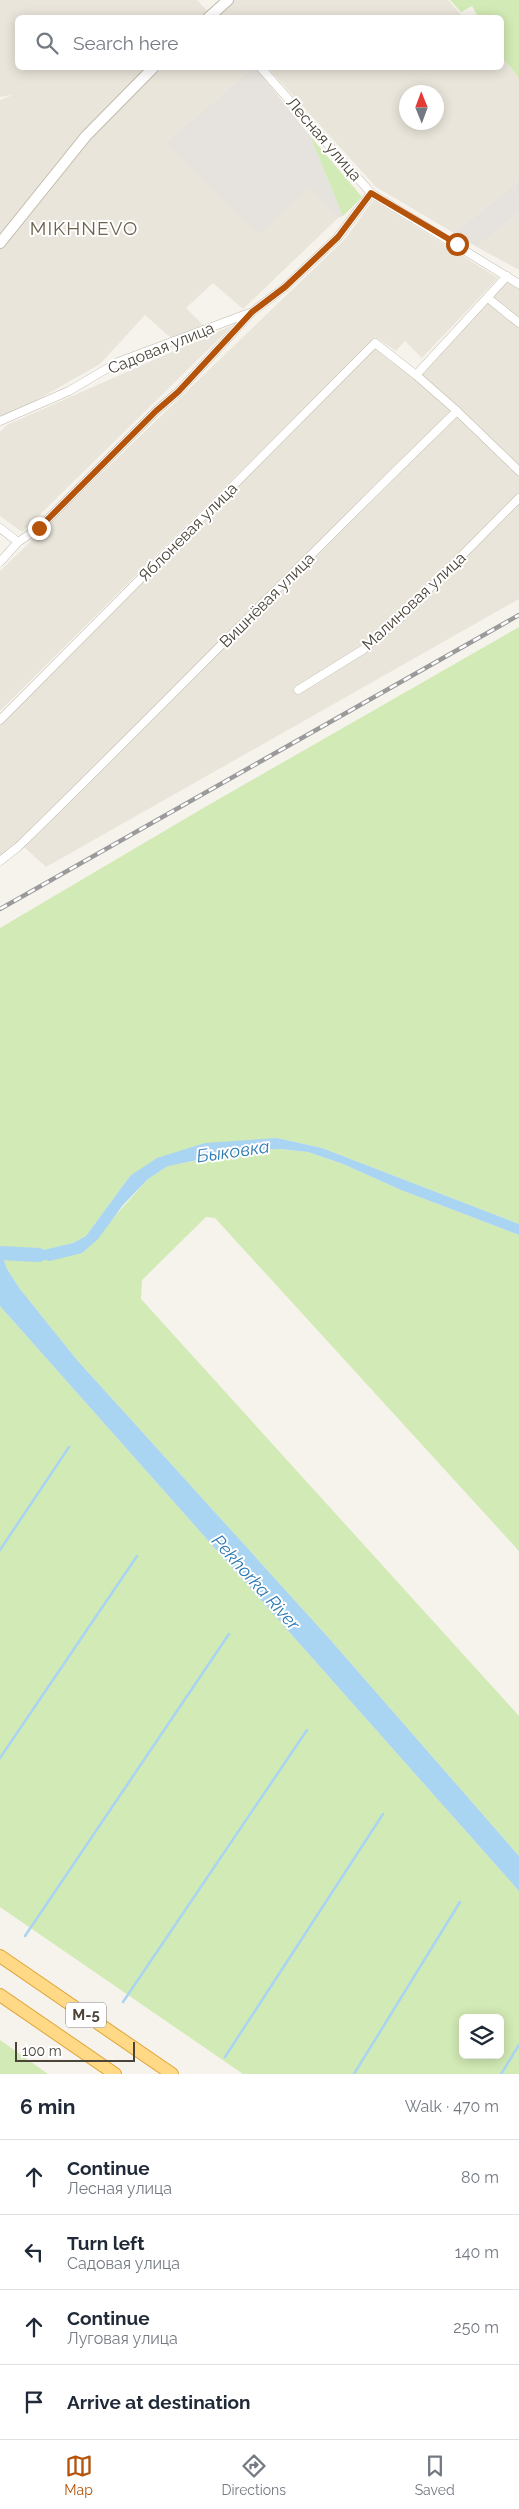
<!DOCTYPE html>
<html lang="en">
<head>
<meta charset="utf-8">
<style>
	body { margin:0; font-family:Raleway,sans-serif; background:#f6f6f7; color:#1f2937 }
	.controls { position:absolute; right:15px; bottom:15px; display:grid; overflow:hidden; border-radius:8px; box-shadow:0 2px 12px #0003 }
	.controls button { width:45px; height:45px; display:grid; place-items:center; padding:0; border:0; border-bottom:1px solid #e0e1e3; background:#fff; color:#1f2937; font:25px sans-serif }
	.compass { position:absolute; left:399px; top:85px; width:45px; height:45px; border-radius:50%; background:#fff; box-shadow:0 2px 12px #0003; rotate:359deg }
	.scale { position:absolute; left:15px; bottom:12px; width:120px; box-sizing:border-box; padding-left:5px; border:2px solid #4b4439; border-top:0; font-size:14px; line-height:18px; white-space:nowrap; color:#4b4439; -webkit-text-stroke:4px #fff; paint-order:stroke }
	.stop { position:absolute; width:15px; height:15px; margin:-11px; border:4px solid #b45309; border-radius:50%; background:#fff }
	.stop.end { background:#b45309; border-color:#fff; box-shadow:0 1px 5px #0008 }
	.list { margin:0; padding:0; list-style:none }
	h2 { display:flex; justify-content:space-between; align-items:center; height:65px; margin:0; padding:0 20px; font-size:21px }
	h2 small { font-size:16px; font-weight:400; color:#747a83 }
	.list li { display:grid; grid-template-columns:32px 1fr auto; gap:15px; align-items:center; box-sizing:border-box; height:75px; padding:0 20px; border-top:1px solid #e0e1e3 }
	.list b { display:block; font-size:19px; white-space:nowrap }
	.list p { margin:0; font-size:16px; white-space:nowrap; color:#747a83 }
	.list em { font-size:16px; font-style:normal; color:#747a83 }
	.icon { flex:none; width:28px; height:28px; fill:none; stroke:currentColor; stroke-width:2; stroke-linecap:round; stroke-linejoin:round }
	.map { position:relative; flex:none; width:519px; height:2074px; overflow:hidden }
	.search { position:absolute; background:#fff; box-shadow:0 2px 12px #0003; left:15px; right:15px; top:15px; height:55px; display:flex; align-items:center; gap:12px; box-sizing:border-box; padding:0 18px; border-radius:8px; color:#747a83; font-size:19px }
	.sheet { height:365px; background:#fff }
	nav { display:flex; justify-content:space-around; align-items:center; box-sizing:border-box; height:70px; border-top:1px solid #e0e1e3; background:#fff; font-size:14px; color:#747a83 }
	nav a { display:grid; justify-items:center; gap:2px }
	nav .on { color:#b45309 }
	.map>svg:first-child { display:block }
</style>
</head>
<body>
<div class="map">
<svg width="519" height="2074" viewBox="0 0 519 2074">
	<rect width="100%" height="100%" fill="#f6f3ec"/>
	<!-- residential -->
	<g fill="#eae5da" fill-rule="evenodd">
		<path d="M0,0H197L213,17L18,18V68H253L166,142L310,186L338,218L243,309L213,283L186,308L204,326L172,339L145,315L100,364L0,421V100L13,95L0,97Z"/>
		<path d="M233,0H448L463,17L222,18L218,13Z"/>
		<path d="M502,57L519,78V181L454,233L376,187L268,68H502ZM406,92H436V122H406Z"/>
		<path d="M373,200L498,278L422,358L405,341L396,351L375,337L0,711V571L346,238Z"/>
		<path d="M519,212V270L477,247Z"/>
		<path d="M508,279L519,286V599L46,867L24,847L461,412L419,375Z"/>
		<path d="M233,325L22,532L0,516V432L7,425Z"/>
		<path d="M375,348L454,409L374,486L132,732L15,844L0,856V725Z"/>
	</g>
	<!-- industrial -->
	<g fill="#e6e2dd">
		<path d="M253,68H256L310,136L343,216L338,218L309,187L259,234L166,142Z"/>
		<path d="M519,181V212L477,247L454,233Z"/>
	</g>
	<!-- green -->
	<g fill="#d2eab5" fill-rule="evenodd">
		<path d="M450,0H519V78L502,57V18L478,17L472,6L461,12Z"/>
		<path d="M310,136L362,197L343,216Z"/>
		<path d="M519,627V1224L322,1148L277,1138L130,1176L86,1236L73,1243L24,1255L82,1253L148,1179L168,1166L247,1150L280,1149L308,1152L343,1164L401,1190L519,1235V1551L215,1218L206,1217L142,1280L141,1299L519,1716V1856L327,1636L77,1360L20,1289L7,1269L0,1248V928L205,807Z"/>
		<path d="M0,1306L519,1891V2074H243L0,1907ZM463,2018H500V2055H463Z"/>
		<path d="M0,2040L48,2074H0Z"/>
	</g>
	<!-- water -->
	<g fill="#a9d4f2">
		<path d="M277,1138L322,1148L519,1224V1235L401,1190L343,1164L308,1152L280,1149L247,1150L168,1166L148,1179L123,1205L98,1239L82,1253L50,1261L22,1255L73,1243L86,1236L130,1176L157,1158L205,1143Z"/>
		<path d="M0,1248L7,1269L20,1289L77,1360L327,1636L519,1856V1891L0,1306Z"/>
	</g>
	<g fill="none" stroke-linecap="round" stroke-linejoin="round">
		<!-- stream -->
		<g stroke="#a9d4f2" stroke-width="2.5">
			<path d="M0,1550L69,1447"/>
			<path d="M0,1758L137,1556"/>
			<path d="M25,1936L229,1634"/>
			<path d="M123,2002L307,1730"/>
			<path d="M225,2057L383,1814"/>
			<path d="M354,2074L460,1902"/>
			<path d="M501,2074L519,2045"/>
		</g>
		<!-- river -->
		<path stroke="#a9d4f2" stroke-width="14" d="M0,1253L39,1255"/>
		<defs>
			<g id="minor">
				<path d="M261,68L371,193L519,284"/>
				<path d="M488,298L519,323"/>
				<path d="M416,375L507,276"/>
				<path d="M457,411L519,471"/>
				<path d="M0,421L69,391L118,362L252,312L285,287L338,237L371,193"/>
				<path d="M0,528L18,542"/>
				<path d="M0,562L18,542L39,528L156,411L178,392L251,313"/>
				<path d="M298,690L364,649L399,619L519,498"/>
				<path d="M0,720L375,343L416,375L457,411C309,554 166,703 18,847L0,861"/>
			</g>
			<g id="tertiary">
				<path d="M208,18L228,0"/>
				<path d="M0,243L86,136L153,68"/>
			</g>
			<g id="trunk">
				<path d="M0,1956L172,2074"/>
				<path d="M0,1995L115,2074"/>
			</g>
		</defs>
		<!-- minor casing -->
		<use href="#minor" stroke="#c2bbae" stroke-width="9"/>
		<!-- tertiary casing -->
		<use href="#tertiary" stroke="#c2bbae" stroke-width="12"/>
		<!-- trunk casing -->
		<use href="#trunk" stroke="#e0a43c" stroke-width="14"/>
		<!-- minor -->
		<use href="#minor" stroke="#fff" stroke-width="8"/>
		<!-- tertiary -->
		<use href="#tertiary" stroke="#fff" stroke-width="10"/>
		<!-- trunk -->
		<use href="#trunk" stroke="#ffd985" stroke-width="12"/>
		<defs>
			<path id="rail" d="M0,909L519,615"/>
		</defs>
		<!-- rail casing -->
		<use href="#rail" stroke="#9a9a9a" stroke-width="4.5"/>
		<!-- rail -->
		<use href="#rail" stroke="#fff" stroke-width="2.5" stroke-dasharray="8" stroke-linecap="butt"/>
	</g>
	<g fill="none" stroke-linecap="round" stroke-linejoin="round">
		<!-- route -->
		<path stroke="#b45309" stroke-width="6" d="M39,528L156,411L178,392L252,312L285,287L338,237L371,193L457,244"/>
	</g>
	<g text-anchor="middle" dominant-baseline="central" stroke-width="4" stroke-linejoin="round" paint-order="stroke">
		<!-- shield labels -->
		<rect fill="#fff" stroke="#817c74" stroke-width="1" x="66" y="2002.5" width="40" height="25" rx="4"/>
		<g font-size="15" font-weight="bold" fill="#4b4439">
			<text x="86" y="2015">М-5</text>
		</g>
		<!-- street labels -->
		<g font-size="16" fill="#4b4439" stroke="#fff">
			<text transform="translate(324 139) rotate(49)">Лесная улица</text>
			<text transform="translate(161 348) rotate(-22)">Садовая улица</text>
			<text transform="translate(188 532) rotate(-45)">Яблоневая улица</text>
			<text transform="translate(267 600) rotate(-45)">Вишнёвая улица</text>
			<text transform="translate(414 601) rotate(-43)">Малиновая улица</text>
		</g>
		<!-- water labels -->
		<g font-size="18" font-style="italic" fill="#2e7ab2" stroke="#fff">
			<text transform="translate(233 1151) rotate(-8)">Быковка</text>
			<text transform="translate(256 1582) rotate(48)">Pekhorka River</text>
		</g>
		<!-- quarter labels -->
		<g font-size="19" letter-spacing="1" fill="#6e6250" stroke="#fff">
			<text x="84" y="228">MIKHNEVO</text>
		</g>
	</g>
</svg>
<div class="controls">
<button><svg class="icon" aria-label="layers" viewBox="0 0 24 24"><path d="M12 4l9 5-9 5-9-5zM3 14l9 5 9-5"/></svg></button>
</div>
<svg class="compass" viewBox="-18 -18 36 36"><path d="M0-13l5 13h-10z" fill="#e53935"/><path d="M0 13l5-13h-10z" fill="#747a83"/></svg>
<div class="scale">100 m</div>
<div class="stop" style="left:457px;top:244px"></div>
<div class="stop end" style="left:39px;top:528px"></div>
<div class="search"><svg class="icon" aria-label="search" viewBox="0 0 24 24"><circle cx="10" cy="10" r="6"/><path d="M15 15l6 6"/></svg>Search here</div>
</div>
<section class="sheet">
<h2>6 min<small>Walk · 470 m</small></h2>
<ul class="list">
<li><svg class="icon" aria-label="ahead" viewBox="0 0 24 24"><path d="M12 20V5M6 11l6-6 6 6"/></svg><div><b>Continue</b><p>Лесная улица</p></div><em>80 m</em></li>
<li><svg class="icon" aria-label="left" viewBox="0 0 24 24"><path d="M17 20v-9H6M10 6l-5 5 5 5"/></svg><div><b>Turn left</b><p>Садовая улица</p></div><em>140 m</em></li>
<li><svg class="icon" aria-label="ahead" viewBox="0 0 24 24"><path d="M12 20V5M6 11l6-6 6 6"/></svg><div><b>Continue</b><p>Луговая улица</p></div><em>250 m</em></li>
<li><svg class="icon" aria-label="arrive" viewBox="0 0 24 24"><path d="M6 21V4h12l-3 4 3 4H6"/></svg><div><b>Arrive at destination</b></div></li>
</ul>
</section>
<nav>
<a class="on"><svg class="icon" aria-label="map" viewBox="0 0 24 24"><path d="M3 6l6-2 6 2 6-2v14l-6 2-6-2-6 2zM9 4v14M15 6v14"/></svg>Map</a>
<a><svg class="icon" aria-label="directions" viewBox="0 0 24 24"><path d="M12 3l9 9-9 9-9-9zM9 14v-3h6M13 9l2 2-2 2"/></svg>Directions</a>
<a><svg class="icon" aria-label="saved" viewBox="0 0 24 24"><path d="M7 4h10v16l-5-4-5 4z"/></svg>Saved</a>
</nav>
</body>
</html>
